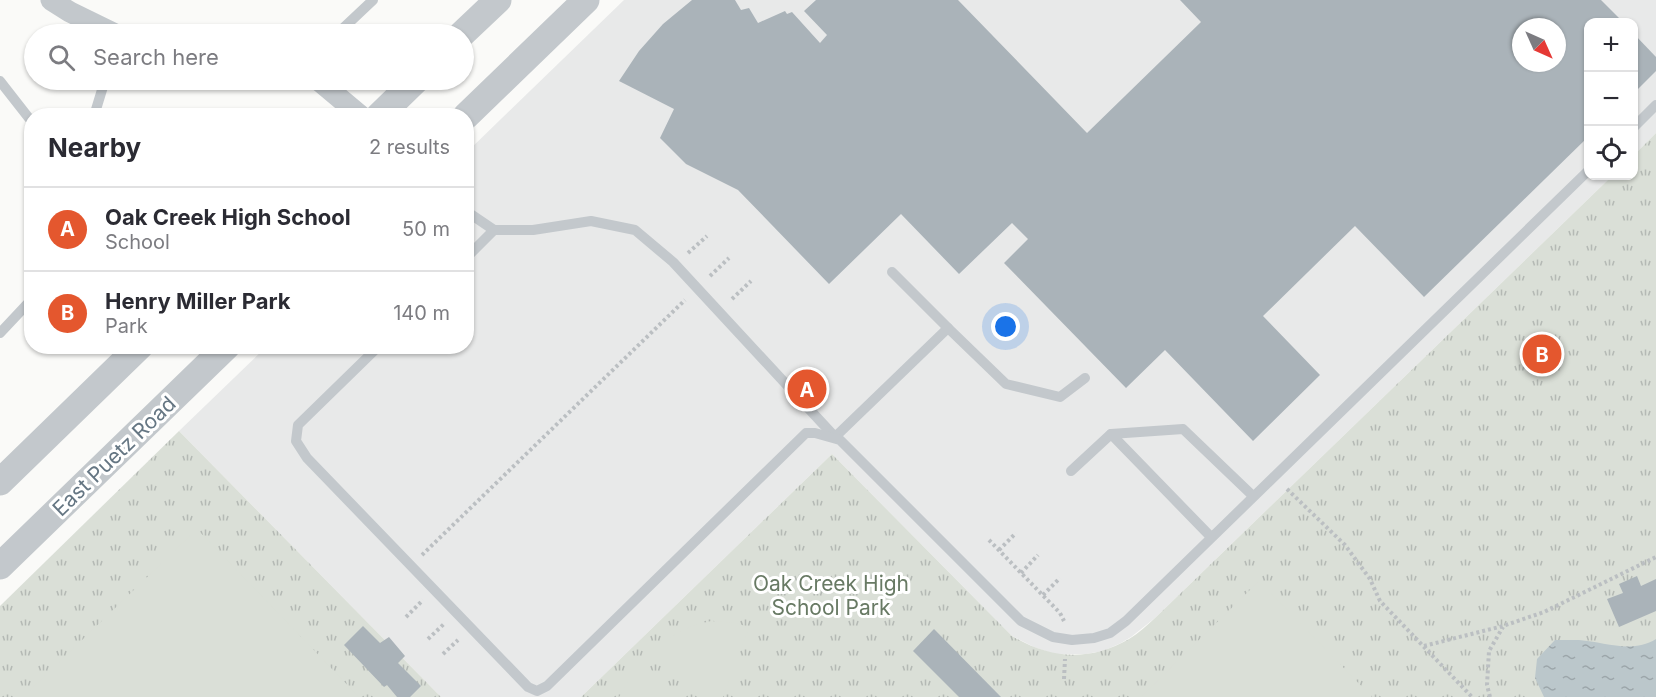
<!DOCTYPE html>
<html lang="en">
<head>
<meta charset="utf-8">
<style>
	body { margin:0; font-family:Inter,sans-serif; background:#f7f7f7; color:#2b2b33 }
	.controls { position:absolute; right:18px; top:18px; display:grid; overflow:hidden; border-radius:12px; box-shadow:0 2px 4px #0004 }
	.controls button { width:54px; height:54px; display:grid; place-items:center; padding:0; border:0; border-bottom:2px solid #e1e1e2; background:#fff; color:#2b2b33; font:30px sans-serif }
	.compass { position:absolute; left:1512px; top:18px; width:54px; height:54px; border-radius:50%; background:#fff; box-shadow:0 2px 4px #0004; rotate:135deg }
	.you { position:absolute; left:1006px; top:327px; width:21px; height:21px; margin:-15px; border:4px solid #fff; border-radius:50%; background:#1a73e8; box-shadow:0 0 0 9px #1a73e833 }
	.badge { display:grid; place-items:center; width:39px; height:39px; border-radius:50%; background:#e4572e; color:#fff; font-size:20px; font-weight:700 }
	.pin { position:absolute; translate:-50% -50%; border:3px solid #fff; box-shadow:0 2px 6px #0006 }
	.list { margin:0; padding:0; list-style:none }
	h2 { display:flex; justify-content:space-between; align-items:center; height:78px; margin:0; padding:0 24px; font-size:26px }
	h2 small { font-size:20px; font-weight:400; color:#7c7c81 }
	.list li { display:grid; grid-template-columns:39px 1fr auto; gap:18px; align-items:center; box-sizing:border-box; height:84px; padding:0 24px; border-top:2px solid #e1e1e2 }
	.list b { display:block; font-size:22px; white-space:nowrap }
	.list p { margin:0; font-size:20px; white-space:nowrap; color:#7c7c81 }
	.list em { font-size:20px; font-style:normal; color:#7c7c81 }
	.icon { flex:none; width:33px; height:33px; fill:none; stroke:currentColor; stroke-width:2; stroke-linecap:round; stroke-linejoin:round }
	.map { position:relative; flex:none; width:1656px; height:697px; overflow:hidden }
	.search { position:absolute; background:#fff; box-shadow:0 2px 4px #0004; left:24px; top:24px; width:450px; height:66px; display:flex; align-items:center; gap:15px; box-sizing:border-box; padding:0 21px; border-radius:33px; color:#7c7c81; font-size:22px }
	.panel { position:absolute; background:#fff; box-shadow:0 2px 4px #0004; left:24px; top:108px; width:450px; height:246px; border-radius:24px }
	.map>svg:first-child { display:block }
</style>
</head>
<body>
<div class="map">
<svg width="1656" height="697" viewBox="0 0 1656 697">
	<defs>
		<pattern id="park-tufts" width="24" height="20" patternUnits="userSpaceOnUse" patternTransform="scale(1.5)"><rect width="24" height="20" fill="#dadfd7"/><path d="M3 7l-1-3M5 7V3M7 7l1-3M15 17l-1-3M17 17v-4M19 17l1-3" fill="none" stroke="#b4b9b4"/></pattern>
		<pattern id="water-ripples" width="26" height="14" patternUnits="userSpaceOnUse" patternTransform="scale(1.5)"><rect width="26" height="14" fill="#bbc7cb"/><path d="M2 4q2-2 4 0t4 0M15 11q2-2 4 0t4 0" fill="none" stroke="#9ca6aa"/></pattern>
	</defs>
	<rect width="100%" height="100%" fill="#fafaf8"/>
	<!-- built -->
	<path fill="#e8e9e9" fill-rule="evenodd" d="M624,0H1656V133L1634,155V22H1588V176H1612L1155,618L1131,637L1121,643L1103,651L1086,654H1054L1034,647L1012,636L832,454L581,697H441L179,431L266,347L466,346L467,152ZM1521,27H1557V63H1521Z"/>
	<!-- park -->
	<g fill="url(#park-tufts)">
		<path d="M1656,133V697H581L832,454L1012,636C1051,659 1089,662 1129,639C1139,633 1147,625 1155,618L1612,176H1634V155Z"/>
		<path d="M179,431L441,697H0V606Z"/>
	</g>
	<!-- pitch -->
	<g fill="#dadfd7">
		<path d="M197,529L359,697H23Z"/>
		<path d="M1259,581L1372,697H1141Z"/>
		<path d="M711,621L737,623L749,628L723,697H709L658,648C673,633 691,625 711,621Z"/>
		<path d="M646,663L672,697H619L628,682Z"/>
	</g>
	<!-- water -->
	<path fill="url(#water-ripples)" d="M1656,639V697H1544L1535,678L1537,659L1555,640C1563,640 1571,640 1579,640C1605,642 1632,654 1656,639Z"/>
	<!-- building -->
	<g fill="#aab3b9" fill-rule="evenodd">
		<path d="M692,0H735L741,10L749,8L758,23L785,11L787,14L792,12L820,43L827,35L804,11L816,0H958L1087,133L1201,22L1180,0H1601L1623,22H1588V137L1424,297L1355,226L1263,316L1320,375L1253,441L1165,350L1126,388L1004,263L1028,239L1012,223L959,274L901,214L829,284L738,190L686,164L660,138L674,109L619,81L639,51L663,24ZM1521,27H1557V63H1521Z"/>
		<path d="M1634,34L1656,57V71L1634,93Z"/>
		<path d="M150,108L175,115V116H148Z"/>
		<path d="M1637,576L1641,586L1656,579V611L1619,627L1607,599L1623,593L1619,584Z"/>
		<path d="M363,626L380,643L389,637L405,656L398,663L421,686L410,697H397L387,685L384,687L344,645Z"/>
		<path d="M934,629L1001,697H959L913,651Z"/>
	</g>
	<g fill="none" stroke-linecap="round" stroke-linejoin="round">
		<!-- path -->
		<g stroke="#bbbfc2" stroke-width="4" stroke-dasharray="3 3" stroke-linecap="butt">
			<path d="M688,253L707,236"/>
			<path d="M710,276L729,258"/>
			<path d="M732,299L751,281"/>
			<path d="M1287,489L1345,545L1370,579L1380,601L1472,697"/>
			<path d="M989,540L1060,613L1064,621"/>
			<path d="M999,550L1016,533"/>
			<path d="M422,555L685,300"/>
			<path d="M1021,573L1038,555"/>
			<path d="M1043,595L1060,578"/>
			<path d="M406,617L423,600"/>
			<path d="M428,639L445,623"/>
			<path d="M1424,646L1503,626L1544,612L1656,557"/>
			<path d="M443,654L458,640"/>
			<path d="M1064,679L1065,659"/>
			<path d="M1490,697L1487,685L1489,651L1503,627"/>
		</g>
		<!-- service -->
		<g stroke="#c3c8cc" stroke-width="10">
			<path d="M337,34L373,0"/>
			<path d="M0,81L32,122"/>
			<path d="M94,116L105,80"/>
			<path d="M1634,127L1656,105"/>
			<path d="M466,211L494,230H533L591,221L635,230L673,262L835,437L948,328L1006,384L1060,397L1085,378"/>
			<path d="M466,258L494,230"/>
			<path d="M892,272L948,328"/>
			<path d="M0,333L32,299"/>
			<path d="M379,346L298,425L296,441L307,458L528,687L537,691L547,686L806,433H815L840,440L1021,621L1053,637L1072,640L1094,638L1110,633L1126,621L1588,171"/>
			<path d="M1111,434L1183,429L1253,496"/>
			<path d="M1071,471L1111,434L1211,537"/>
		</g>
		<!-- minor -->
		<g stroke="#c3c8cc" stroke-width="21">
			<path d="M51,0L70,12L115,34"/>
			<path d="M318,80L361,116"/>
		</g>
		<!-- tertiary -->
		<g stroke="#c3c8cc" stroke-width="27">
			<path d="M462,34L498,0"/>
			<path d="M379,116L416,80"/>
			<path d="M466,116L586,0"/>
			<path d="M0,482L140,346"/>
			<path d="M0,566L227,346"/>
		</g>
	</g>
	<g text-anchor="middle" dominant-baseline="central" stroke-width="6" stroke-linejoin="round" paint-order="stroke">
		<!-- street labels -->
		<g font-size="21" fill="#657683" stroke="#fff">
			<text transform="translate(114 456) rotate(-44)">East Puetz Road</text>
		</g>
		<!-- park labels -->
		<g font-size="21" fill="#687a64" stroke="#fff">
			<text x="831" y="583">Oak Creek High<tspan x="831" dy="24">School Park</tspan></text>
		</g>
	</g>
</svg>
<div class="controls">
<button>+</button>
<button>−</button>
<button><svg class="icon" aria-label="locate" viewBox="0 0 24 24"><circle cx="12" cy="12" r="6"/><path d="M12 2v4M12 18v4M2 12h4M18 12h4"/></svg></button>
</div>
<svg class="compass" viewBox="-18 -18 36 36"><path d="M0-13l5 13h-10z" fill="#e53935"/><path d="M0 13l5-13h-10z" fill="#7c7c81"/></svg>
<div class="you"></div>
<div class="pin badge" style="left:807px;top:389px">A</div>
<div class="pin badge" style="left:1542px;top:354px">B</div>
<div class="search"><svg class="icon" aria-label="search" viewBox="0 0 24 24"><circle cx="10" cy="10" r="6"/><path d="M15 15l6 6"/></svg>Search here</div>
<section class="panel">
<h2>Nearby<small>2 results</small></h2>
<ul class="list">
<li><span class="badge">A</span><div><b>Oak Creek High School</b><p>School</p></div><em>50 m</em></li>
<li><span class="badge">B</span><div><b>Henry Miller Park</b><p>Park</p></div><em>140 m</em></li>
</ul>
</section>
</div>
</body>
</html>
